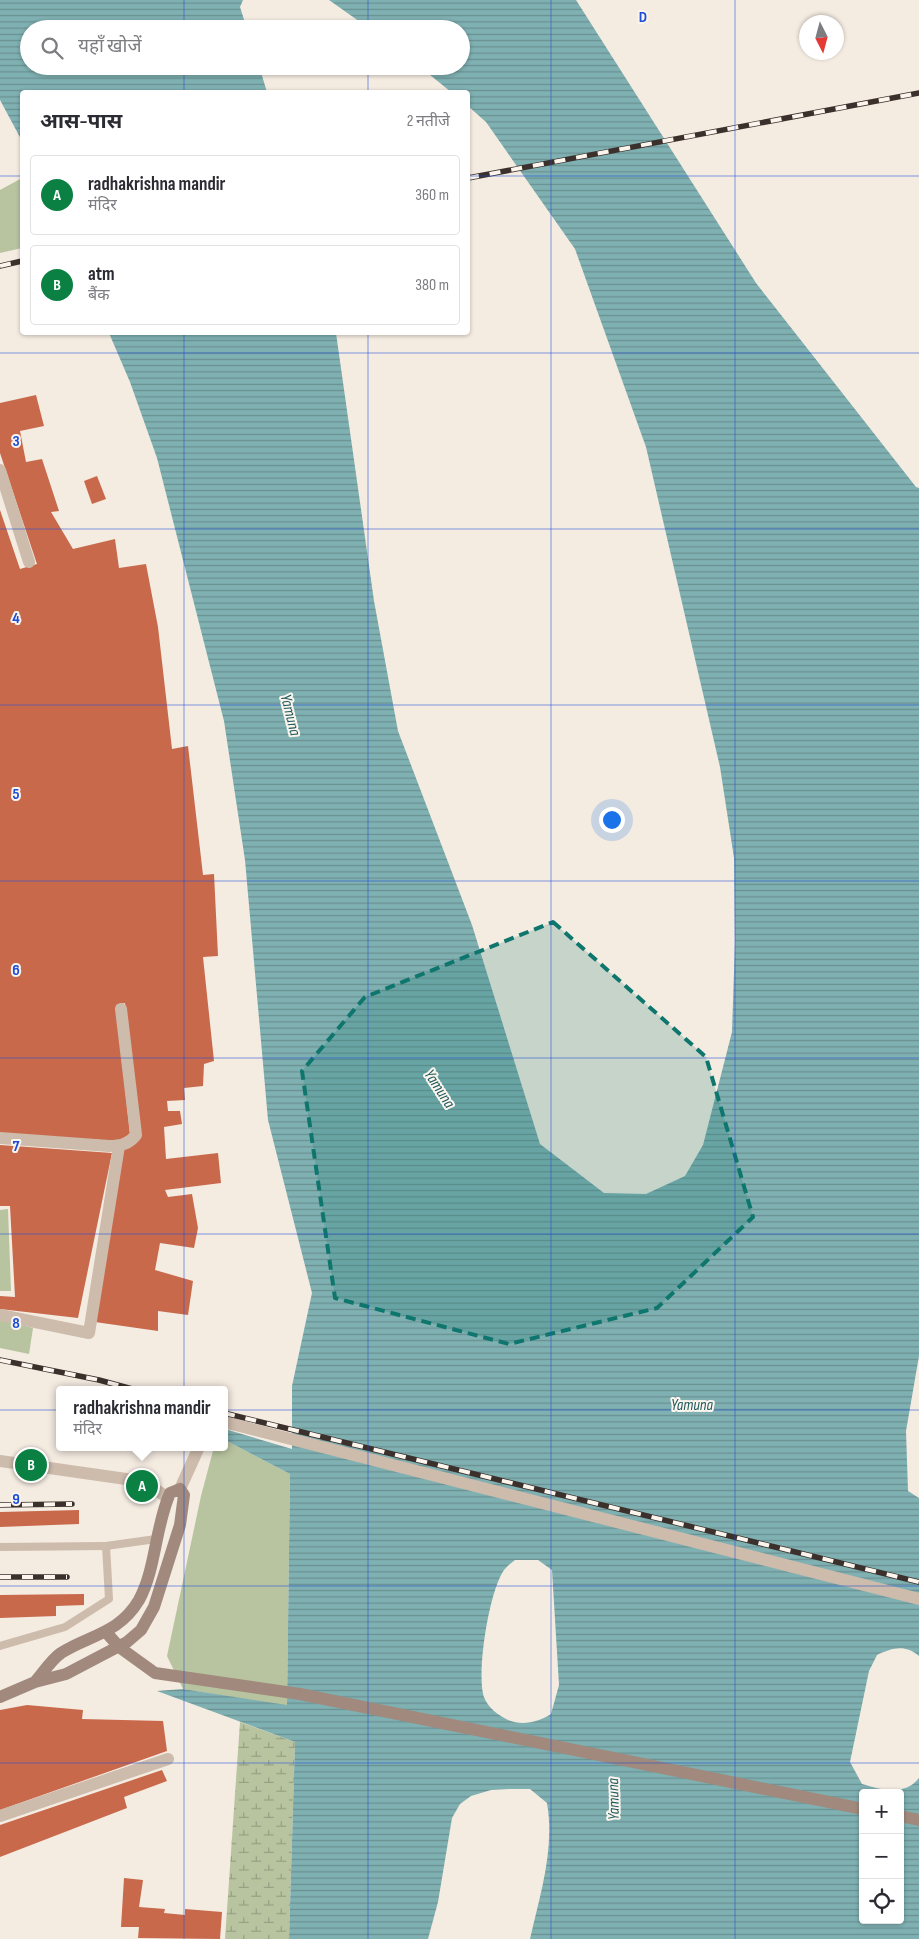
<!DOCTYPE html>
<html lang="hi">
<head>
<meta charset="utf-8">
<style>
	body { margin:0; font-family:"Sofia Sans Condensed","Noto Sans Devanagari",sans-serif; background:#f2f2f3; color:#2b2b33 }
	.controls { position:absolute; right:15px; bottom:15px; display:grid; overflow:hidden; border-radius:5px; box-shadow:0 1px 4px #0004 }
	.controls button { width:45px; height:45px; display:grid; place-items:center; padding:0; border:0; border-bottom:1px solid #e1e1e2; background:#fff; color:#2b2b33; font:25px sans-serif }
	.compass { position:absolute; left:799px; top:15px; width:45px; height:45px; border-radius:50%; background:#fff; box-shadow:0 1px 4px #0004; rotate:174deg }
	.you { position:absolute; left:611px; top:819px; width:18px; height:18px; margin:-12px; border:4px solid #fff; border-radius:50%; background:#1a73e8; box-shadow:0 0 0 8px #1a73e833 }
	.badge { display:grid; place-items:center; width:32px; height:32px; border-radius:50%; background:#0b8043; color:#fff; font-size:16px; font-weight:700 }
	.pin { position:absolute; translate:-50% -50%; border:2px solid #fff; box-shadow:0 1px 5px #0006 }
	.popup { position:absolute; left:56px; top:1386px; width:172px; height:65px; box-sizing:border-box; display:grid; place-content:center; border-radius:5px; background:#fff; filter:drop-shadow(0 1px 4px #0005); font-size:16px; white-space:nowrap; color:#7c7c81 }
	.popup b { font-size:19px; color:#2b2b33 }
	.popup::after { content:''; position:absolute; left:50%; top:100%; margin-left:-10px; border:10px solid transparent; border-top-color:#fff }
	.list { margin:0; padding:0; list-style:none }
	h2 { display:flex; justify-content:space-between; align-items:center; height:65px; margin:0; padding:0 20px; font-size:21px }
	h2 small { font-size:16px; font-weight:400; color:#7c7c81 }
	.list li { display:grid; grid-template-columns:32px 1fr auto; gap:15px; align-items:center; box-sizing:border-box; height:80px; margin:0 10px 10px; padding:0 10px; border:1px solid #e1e1e2; border-radius:5px }
	.list b { display:block; font-size:19px; white-space:nowrap }
	.list p { margin:0; font-size:16px; white-space:nowrap; color:#7c7c81 }
	.list em { font-size:16px; font-style:normal; color:#7c7c81 }
	.icon { flex:none; width:28px; height:28px; fill:none; stroke:currentColor; stroke-width:2; stroke-linecap:round; stroke-linejoin:round }
	.map { position:relative; flex:none; width:919px; height:1939px; overflow:hidden }
	.search { position:absolute; background:#fff; box-shadow:0 1px 4px #0004; left:20px; top:20px; width:450px; height:55px; display:flex; align-items:center; gap:12px; box-sizing:border-box; padding:0 18px; border-radius:28px; color:#7c7c81; font-size:19px }
	.panel { position:absolute; background:#fff; box-shadow:0 1px 4px #0004; left:20px; top:90px; width:450px; height:245px; border-radius:5px }
	.map>svg:first-child { display:block }
</style>
</head>
<body>
<div class="map">
<svg width="919" height="1939" viewBox="0 0 919 1939">
	<defs>
		<pattern id="wetland-marsh" width="20" height="14" patternUnits="userSpaceOnUse" patternTransform="scale(1.25)"><rect width="20" height="14" fill="#b8c4a0"/><path d="M1 5h8M5 5V1M11 12h8M15 12V8" fill="none" stroke="#97a083"/></pattern>
		<pattern id="water-rules" width="6" height="5" patternUnits="userSpaceOnUse" patternTransform="scale(1.25)"><rect width="6" height="5" fill="#7fb0b2"/><path d="M0 2.5h6" fill="none" stroke="#699091"/></pattern>
	</defs>
	<rect width="100%" height="100%" fill="#f4ebe1"/>
	<!-- green -->
	<g fill="#b8c4a0">
		<path d="M22,178V248L0,253V190Z"/>
		<path d="M8,1209L11,1291H0V1210Z"/>
		<path d="M0,1319L33,1328L29,1354L0,1348Z"/>
		<path d="M225,1440L290,1474L287,1706L183,1689L167,1656L201,1496L214,1447H224Z"/>
	</g>
	<!-- wetland -->
	<path fill="url(#wetland-marsh)" d="M240,1722L295,1742L289,1939H225Z"/>
	<!-- water -->
	<g fill="url(#water-rules)" fill-rule="evenodd">
		<path d="M0,0H243L240,7L247,29H29V66H259L267,92H22V141L0,100Z"/>
		<path d="M329,0H576L756,283L916,487L919,488V1356L906,1431L908,1491L919,1498V1656C905,1644 892,1648 877,1655L869,1671L850,1762L862,1784C882,1790 905,1796 919,1778V1939H530C540,1895 555,1849 547,1803L530,1789H509L491,1790L471,1796L460,1804L452,1818L438,1902L428,1939H289L295,1742L157,1691L183,1689L287,1705L290,1474L225,1440V1429L292,1449V1386L312,1293L268,1120L245,860L224,721L157,458L130,382L109,333H336L374,601L398,731L472,925L540,1144L604,1193L646,1194L685,1176L703,1145L732,1032L735,942L734,858L720,767L646,447L575,249L486,122L468,106V92H451L419,66H461V29H370ZM515,1560H538L552,1570L559,1685L551,1714C538,1722 523,1726 508,1720C498,1715 488,1708 484,1697C476,1674 489,1591 504,1570C506,1567 511,1563 515,1560ZM863,1793H900V1920H863Z"/>
	</g>
	<!-- building -->
	<g fill="#c8694b">
		<path d="M36,395L44,426L20,431L26,462L42,459L59,511L51,512L73,549L115,539L119,568L146,564L158,627L172,749L188,746L203,875L214,874L218,956L203,957L214,1061L204,1064L203,1086L184,1088L185,1100L167,1101L168,1111H180L182,1124L164,1127L166,1159L218,1153L221,1183L165,1190L168,1197L192,1194L198,1228L194,1248L160,1243L155,1270L193,1281L188,1315L158,1311V1331L95,1322L122,1149L139,1139L125,1003L116,1005L130,1134L118,1141L0,1134V510L20,569L37,564L0,453V403Z"/>
		<path d="M97,476L106,499L92,504L84,481Z"/>
		<path d="M0,1145L112,1153L78,1318L0,1309V1296L15,1297L10,1206H0Z"/>
		<path d="M79,1510V1524L0,1527V1512Z"/>
		<path d="M84,1594V1605L56,1606V1616L0,1618V1595Z"/>
		<path d="M27,1705L83,1710L82,1719L163,1721L167,1751L0,1810V1710Z"/>
		<path d="M162,1770L167,1781L124,1797L127,1808L0,1857V1825Z"/>
		<path d="M124,1878L143,1880L139,1907L165,1909L164,1913L185,1915V1909L222,1912L220,1939L138,1938L139,1927H121Z"/>
	</g>
	<g fill="none" stroke-linecap="round" stroke-linejoin="round">
		<!-- service -->
		<g stroke="#cdbbac" stroke-width="8">
			<path d="M0,1547L106,1546"/>
			<path d="M0,1646L65,1627L109,1599L106,1546L156,1539"/>
		</g>
		<!-- minor -->
		<g stroke="#cdbbac" stroke-width="12">
			<path d="M0,470L29,562"/>
			<path d="M0,1138L109,1146C121,1146 129,1144 136,1135L135,1126L121,1009"/>
			<path d="M0,1315L89,1333L119,1146"/>
			<path d="M224,1422L919,1599"/>
			<path d="M0,1461L133,1480L146,1483L168,1498"/>
			<path d="M180,1489L199,1447"/>
			<path d="M0,1816L168,1759"/>
		</g>
		<!-- secondary -->
		<g stroke="#a18a7d" stroke-width="12">
			<path d="M106,1632L119,1647L155,1673L300,1694L863,1809"/>
			<path d="M0,1697L35,1682L66,1674L127,1642L141,1630L154,1607L180,1525L184,1495L180,1489L170,1493C155,1527 156,1569 139,1600C119,1634 89,1635 61,1653C51,1660 43,1673 35,1682"/>
			<path d="M900,1816L919,1820"/>
		</g>
		<defs>
			<g id="rail">
				<path d="M468,178L919,93"/>
				<path d="M0,266L22,261"/>
				<path d="M0,1360L99,1380L136,1390"/>
				<path d="M224,1413L919,1582"/>
				<path d="M0,1505L72,1504"/>
				<path d="M0,1577H67"/>
			</g>
		</defs>
		<!-- rail casing -->
		<use href="#rail" stroke="#3b302b" stroke-width="5.5"/>
		<!-- rail -->
		<use href="#rail" stroke="#fbf5ee" stroke-width="4" stroke-dasharray="11" stroke-linecap="butt"/>
	</g>
	<!-- marked area -->
	<path fill="#0f766e" fill-opacity="0.2" stroke="#0f766e" stroke-width="4" stroke-dasharray="10 6" stroke-linejoin="round" d="M553,922L706,1057L753,1217L657,1308L509,1344L335,1298L302,1071L365,997Z"/>
	<!-- grid -->
	<path fill="none" stroke="#1d4ed8" stroke-width="1" stroke-opacity="0.55" d="M184,0V29M368,0V29M551,0V1939M735,0V1939M184,66V92M368,66V92M0,176H22M468,176H919M184,332V1939M368,332V1939M0,353H919M0,529H919M0,705H919M0,881H919M0,1058H919M0,1234H919M0,1410H919M0,1586H919M0,1763H919"/>
	<g text-anchor="middle" dominant-baseline="central" stroke-width="4" stroke-linejoin="round" paint-order="stroke">
		<!-- water labels -->
		<g font-size="16" font-style="italic" fill="#1f5a5e" stroke="#fbf5ee">
			<text transform="translate(290 715) rotate(76)">Yamuna</text>
			<text transform="translate(439 1089) rotate(57)">Yamuna</text>
			<text x="692" y="1405">Yamuna</text>
			<text transform="translate(614 1799) rotate(-91)">Yamuna</text>
		</g>
	</g>
	<g font-size="16" text-anchor="middle" font-weight="bold" fill="#1d4ed8" stroke="#fbf5ee" stroke-width="4" stroke-linejoin="round" paint-order="stroke">
		<text x="643" y="22">D</text>
		<text x="16" y="446">3</text>
		<text x="16" y="623">4</text>
		<text x="16" y="799">5</text>
		<text x="16" y="975">6</text>
		<text x="16" y="1151">7</text>
		<text x="16" y="1328">8</text>
		<text x="16" y="1504">9</text>
	</g>
</svg>
<div class="controls">
<button>+</button>
<button>−</button>
<button><svg class="icon" aria-label="locate" viewBox="0 0 24 24"><circle cx="12" cy="12" r="6"/><path d="M12 2v4M12 18v4M2 12h4M18 12h4"/></svg></button>
</div>
<svg class="compass" viewBox="-18 -18 36 36"><path d="M0-13l5 13h-10z" fill="#e53935"/><path d="M0 13l5-13h-10z" fill="#7c7c81"/></svg>
<div class="you"></div>
<div class="pin badge" style="left:142px;top:1486px">A</div>
<div class="popup"><b>radhakrishna mandir</b>मंदिर</div>
<div class="pin badge" style="left:31px;top:1465px">B</div>
<div class="search"><svg class="icon" aria-label="search" viewBox="0 0 24 24"><circle cx="10" cy="10" r="6"/><path d="M15 15l6 6"/></svg>यहाँ खोजें</div>
<section class="panel">
<h2>आस-पास<small>2 नतीजे</small></h2>
<ul class="list">
<li><span class="badge">A</span><div><b>radhakrishna mandir</b><p>मंदिर</p></div><em>360 m</em></li>
<li><span class="badge">B</span><div><b>atm</b><p>बैंक</p></div><em>380 m</em></li>
</ul>
</section>
</div>
</body>
</html>
